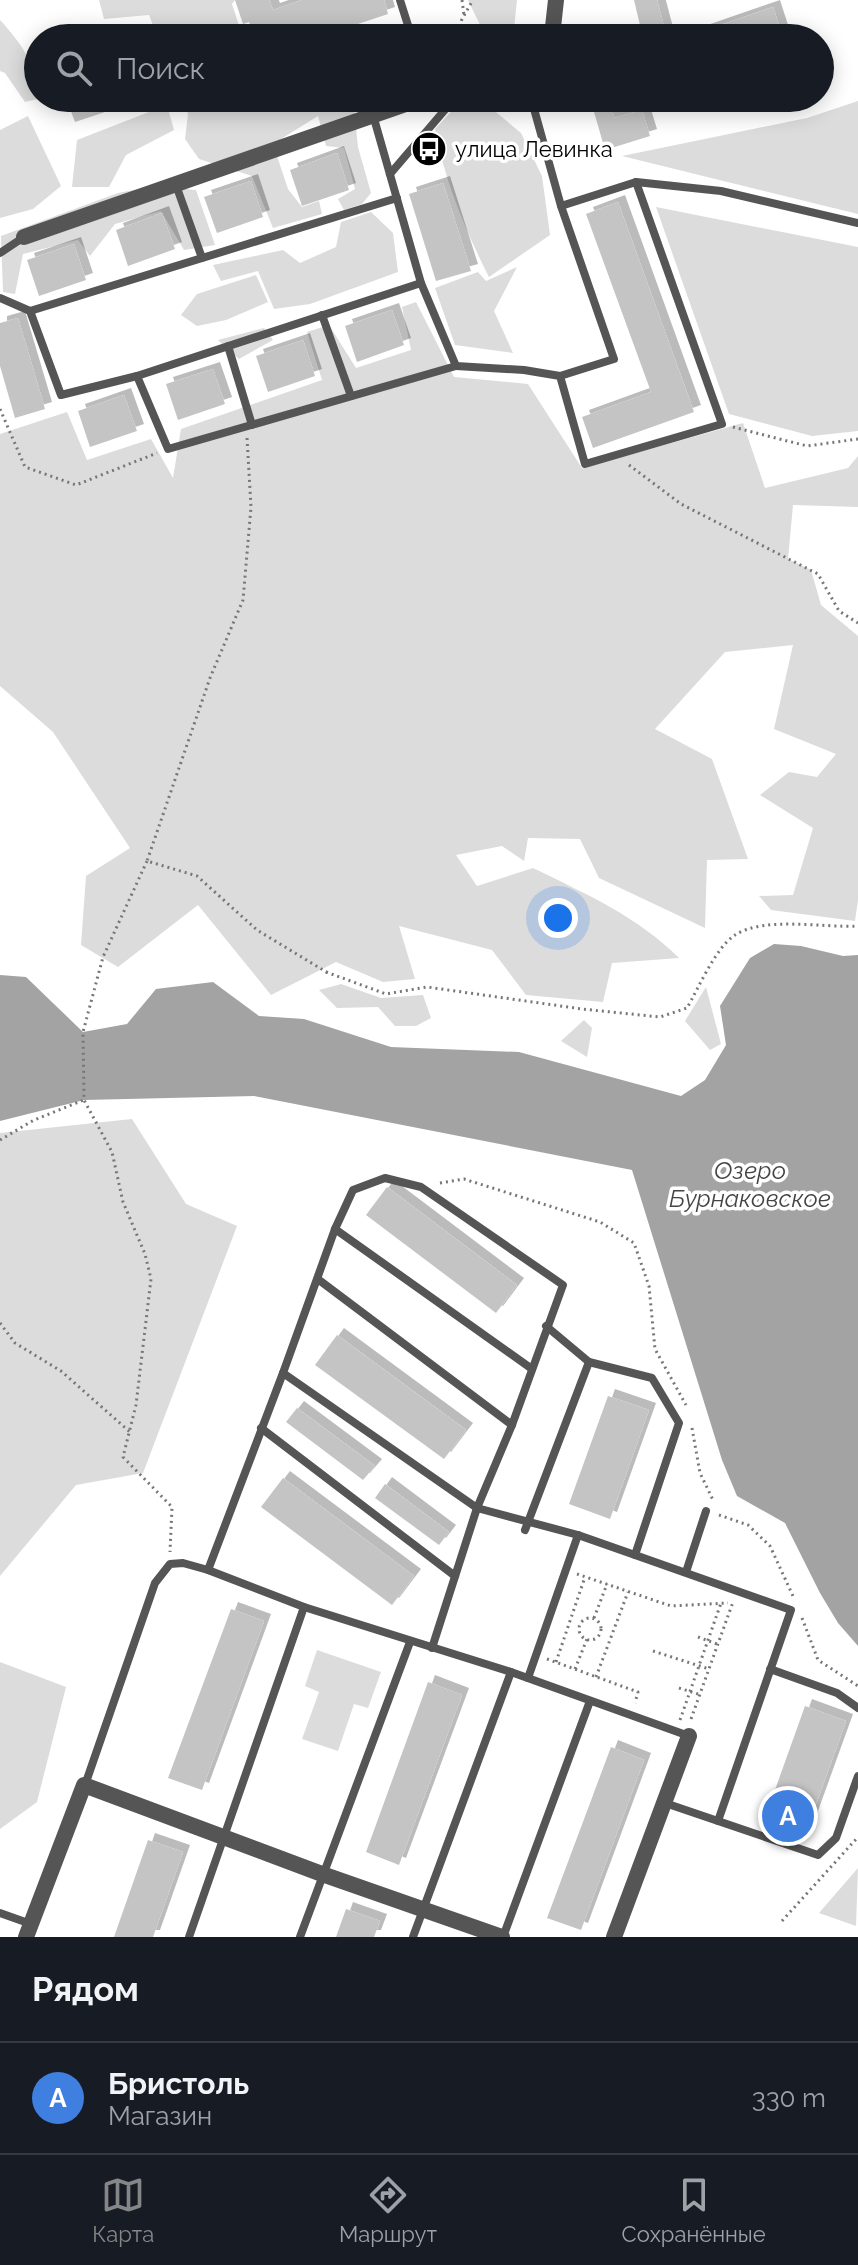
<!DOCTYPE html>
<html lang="ru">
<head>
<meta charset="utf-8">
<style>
	body { margin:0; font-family:Raleway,sans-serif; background:#242831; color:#f1f3f6 }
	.you { position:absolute; left:558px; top:918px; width:28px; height:28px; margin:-20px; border:6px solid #fff; border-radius:50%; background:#1a73e8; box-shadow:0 0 0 12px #1a73e833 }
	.badge { display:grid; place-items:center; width:52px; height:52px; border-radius:50%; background:#858687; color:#fff; font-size:26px; font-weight:700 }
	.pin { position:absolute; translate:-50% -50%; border:4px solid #fff; box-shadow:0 2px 8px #0006 }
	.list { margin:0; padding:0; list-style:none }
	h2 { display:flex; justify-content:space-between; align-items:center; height:104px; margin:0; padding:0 32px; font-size:34px }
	h2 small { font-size:26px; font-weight:400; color:#9ea1a6 }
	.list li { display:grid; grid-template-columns:52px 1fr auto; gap:24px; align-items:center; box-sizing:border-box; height:112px; padding:0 32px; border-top:2px solid #363941 }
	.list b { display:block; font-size:30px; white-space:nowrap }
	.list p { margin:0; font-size:26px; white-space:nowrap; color:#9ea1a6 }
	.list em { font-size:26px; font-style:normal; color:#9ea1a6 }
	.icon { flex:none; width:44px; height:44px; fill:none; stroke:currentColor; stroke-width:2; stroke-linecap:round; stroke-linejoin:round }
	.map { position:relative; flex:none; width:858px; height:1937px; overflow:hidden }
	.search { position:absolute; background:#171b24; box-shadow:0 4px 20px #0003; left:24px; right:24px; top:24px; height:88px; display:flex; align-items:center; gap:20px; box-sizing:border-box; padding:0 28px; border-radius:44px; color:#9ea1a6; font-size:30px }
	.sheet { height:216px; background:#171b24 }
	nav { display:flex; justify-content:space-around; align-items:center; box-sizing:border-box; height:112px; border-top:2px solid #363941; background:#171b24; font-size:22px; color:#9ea1a6 }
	nav a { display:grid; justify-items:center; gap:4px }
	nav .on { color:#858687 }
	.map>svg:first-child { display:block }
</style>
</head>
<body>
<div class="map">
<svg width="858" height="1937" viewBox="0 0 858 1937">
	<defs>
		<filter id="shadow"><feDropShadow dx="7" dy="-7" stdDeviation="0" flood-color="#0004"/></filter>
	</defs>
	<rect width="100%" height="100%" fill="#fff"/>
	<!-- green -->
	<g fill="#dcdcdc">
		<path d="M99,0H235L232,4L243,38H158L149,15L104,19Z"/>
		<path d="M468,0H517L513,38H473L481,27Z"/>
		<path d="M0,20C21,43 38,66 38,98H42L25,102L5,73L0,71Z"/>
		<path d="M182,98H394L354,108L358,147L371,193L362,204L344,210L338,199L355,189L344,148L326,146L318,116L273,144L288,189L302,207L319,201L322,214L273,228L252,176L199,159L185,139L188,114Z"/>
		<path d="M464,98H479L521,133L542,176L550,235L489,277C466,232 444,179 435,129Z"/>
		<path d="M858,101V214L622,156L807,118Z"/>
		<path d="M167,105L174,130L126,155L109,187H72L77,140Z"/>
		<path d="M28,116L61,186L33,209L0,218V130Z"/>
		<path d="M154,186L196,190L215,245L184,250L161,211L115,224L90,256L78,240L23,254L15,294L3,292L1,236L118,193Z"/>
		<path d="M656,207L858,247V431L812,436L729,414Z"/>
		<path d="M371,212L393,233L398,272L310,304L274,309L258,271L221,281L213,265L283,250L300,263L336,247L341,222Z"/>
		<path d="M517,267L494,311L513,353L455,345L435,288L478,272L486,281Z"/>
		<path d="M256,275L268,302L226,320L197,326L181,315L197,294Z"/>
		<path d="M416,302L454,377L528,384L582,468L743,423L765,488L848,468L858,456V507L793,505L788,559L811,570L821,605L858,636V900L855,921L771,910L759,896L793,895L813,828L760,795L789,772L817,777L836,754L774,729L793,645L725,652L655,729L712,759L748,859L707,860L705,928L599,878L580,839L528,838L524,861L502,846L456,855L477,886L533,868C586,894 637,916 679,958L612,963L603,1002L526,995L492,950L399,926L415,979L383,982L336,962L271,995L198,905L118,967L81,945L86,876L130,848L53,732L0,686V434L67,412L87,460L151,439L173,478L181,429L322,380L307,332L329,325L356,368L411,350L402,307Z"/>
		<path d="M264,328L273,340L239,359L218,340Z"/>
		<path d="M341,984L381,998L423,995L431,1018L416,1026H395L378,1007L337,1008L319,990Z"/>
		<path d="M706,987L721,1044L710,1050L685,1021Z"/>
		<path d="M584,1020L592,1028L587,1057L561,1041Z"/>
		<path d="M132,1119L186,1204L237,1226L143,1473L76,1485L0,1576V1133Z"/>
		<path d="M317,1650L381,1672L368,1708L354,1704L338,1751L302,1739L319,1692L305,1686Z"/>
		<path d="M0,1662L66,1687L37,1802L0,1829Z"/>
		<path d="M858,1868L856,1926L819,1913Z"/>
	</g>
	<!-- water -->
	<path fill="#a3a3a3" d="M774,944L801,946L843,956L858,955V1646L838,1623L820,1593L785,1523L737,1496L722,1460L632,1170L254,1096L84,1100L0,1121V975L26,977L83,1032L127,1024L156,989L213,982L259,1016L304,1019L391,1047L519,1052L681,1096L705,1080L726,1045L720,1006L750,958Z"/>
	<!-- building -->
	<g fill="#c4c4c4" filter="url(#shadow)">
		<path d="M235,0H269L273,10L302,0H384L388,14L316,38H255L249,22L243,24Z"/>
		<path d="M634,0H657L667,38H643Z"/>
		<path d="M773,7L783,38H690L689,36Z"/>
		<path d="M66,98H138V101L75,122Z"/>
		<path d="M590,98H609L614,118L642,110L650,136L605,150Z"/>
		<path d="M337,153L349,190L302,206L290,170Z"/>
		<path d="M251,181L263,217L217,233L204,197Z"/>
		<path d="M443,183L471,271L436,281L409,194Z"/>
		<path d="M618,202L694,412L593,448L582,417L651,392L586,214Z"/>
		<path d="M162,213L175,249L128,266L116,230Z"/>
		<path d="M74,244L86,280L39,296L27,260Z"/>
		<path d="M392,310L404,345L357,362L345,326Z"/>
		<path d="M18,318L45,409L15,418L0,366V323Z"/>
		<path d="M303,340L315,376L268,392L256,356Z"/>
		<path d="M213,369L225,404L178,420L166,384Z"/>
		<path d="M124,395L137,431L90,447L78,411Z"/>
		<path d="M387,1187L517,1285L496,1313L366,1215Z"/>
		<path d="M337,1335L466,1430L444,1459L315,1365Z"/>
		<path d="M608,1396L649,1410L610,1519L569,1504Z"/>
		<path d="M297,1408L375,1466L363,1480L286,1422Z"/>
		<path d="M283,1478L414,1576L392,1605L261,1507Z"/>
		<path d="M385,1484L449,1532L439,1545L375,1498Z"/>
		<path d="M231,1609L264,1621L202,1790L168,1778Z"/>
		<path d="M428,1682L462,1695L399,1865L366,1852Z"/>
		<path d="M805,1706L846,1721L807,1829L766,1815Z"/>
		<path d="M611,1747L644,1760L581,1930L547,1918Z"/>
		<path d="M148,1840L183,1852L153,1937H114Z"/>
		<path d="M346,1909L380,1921L374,1937H336Z"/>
	</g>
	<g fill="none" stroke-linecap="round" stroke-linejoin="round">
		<!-- path -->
		<g stroke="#777" stroke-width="3" stroke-dasharray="2 4" stroke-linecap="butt">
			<path d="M462,0L464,15"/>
			<path d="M456,38L462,19L473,0"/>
			<path d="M0,409L25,467L76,485L157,453"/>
			<path d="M733,427L807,446L858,439"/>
			<path d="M247,438L251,507L243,600L210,678L147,861L197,876L257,930L328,973"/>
			<path d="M629,465L681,504L818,574L839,611L858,623"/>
			<path d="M147,861L103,957L83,1032L84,1100L112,1152L123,1202L145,1254L151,1279L136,1405L123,1457L172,1507L170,1552"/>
			<path d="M326,972L386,994L427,987L582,1009L660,1017L687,1008C698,989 716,947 735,935C765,916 822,928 858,926"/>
			<path d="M0,1140L34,1120L84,1100"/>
			<path d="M440,1183L464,1179L600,1222L634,1243L649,1286L655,1349L686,1405"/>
			<path d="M0,1323L15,1343L61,1371L130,1432"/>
			<path d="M692,1428L700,1473L713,1500"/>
			<path d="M719,1515L748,1525L770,1546L793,1596"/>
			<path d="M577,1574L671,1606L728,1603"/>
			<path d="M594,1618L607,1584"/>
			<path d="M802,1618L818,1660L858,1686"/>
			<circle cx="590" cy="1629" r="11"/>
			<path d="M698,1637L717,1644"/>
			<path d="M653,1651L709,1669"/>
			<path d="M547,1659L638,1692L635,1703"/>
			<path d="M556,1662L585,1577"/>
			<path d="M575,1669L587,1639"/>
			<path d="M596,1677L628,1592"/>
			<path d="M679,1688L698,1694"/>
			<path d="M691,1719L733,1602"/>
			<path d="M680,1720L721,1603"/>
			<path d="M782,1921L858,1837"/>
		</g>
		<!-- lane -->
		<g stroke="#555" stroke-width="8">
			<path d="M400,0L412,38"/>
			<path d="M373,115L421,283"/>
			<path d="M390,174L455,98"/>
			<path d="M636,182L721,191L858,223"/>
			<path d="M176,185L202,258"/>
			<path d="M0,253L24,237"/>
			<path d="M0,298L30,311L61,395L137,376L421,283L456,366L524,370L560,376L585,464L722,424L636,182L561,206L531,98"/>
			<path d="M30,311L397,198"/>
			<path d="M322,315L351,396"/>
			<path d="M228,346L252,425"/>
			<path d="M137,376L168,449L456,366"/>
			<path d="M560,376L614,359L561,206"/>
			<path d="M335,1229L532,1369"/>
			<path d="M319,1280L512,1425"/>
			<path d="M283,1373L335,1229L353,1190L385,1178L421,1187L563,1285L512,1425L477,1508L432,1648"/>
			<path d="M261,1428L455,1576"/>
			<path d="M525,1530L589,1362"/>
			<path d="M635,1555L791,1610L718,1821"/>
			<path d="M208,1570L283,1373L477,1508L578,1535L635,1555L679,1423L652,1378L589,1362L546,1326"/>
			<path d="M686,1572L706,1511"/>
			<path d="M770,1669L837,1693L858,1708"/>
			<path d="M528,1678L578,1535"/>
			<path d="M85,1785L155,1583L170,1564L183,1563L208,1570L304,1607L511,1672L689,1736"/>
			<path d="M665,1803L818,1855L836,1838L858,1776"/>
			<path d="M0,1913L31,1924"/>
			<path d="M189,1937L304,1607"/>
			<path d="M300,1937L410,1642"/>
			<path d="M413,1937L511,1672"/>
			<path d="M503,1937L590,1701"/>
		</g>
		<!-- street -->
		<g stroke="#555" stroke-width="16">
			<path d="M546,38L553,27L556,0"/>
			<path d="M24,237L423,98"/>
			<path d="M26,1937L84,1785L322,1874L502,1937"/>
			<path d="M614,1937L689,1736"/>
		</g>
	</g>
	<!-- icons -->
	<defs>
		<symbol id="bus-disc" viewBox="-11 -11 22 22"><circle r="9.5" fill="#000" stroke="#fff"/><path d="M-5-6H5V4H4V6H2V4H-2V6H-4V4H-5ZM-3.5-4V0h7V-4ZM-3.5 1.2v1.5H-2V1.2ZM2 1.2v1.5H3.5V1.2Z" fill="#fff"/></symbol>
	</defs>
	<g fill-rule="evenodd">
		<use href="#bus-disc" x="409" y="129" width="40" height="40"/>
	</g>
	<g text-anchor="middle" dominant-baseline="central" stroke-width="7" stroke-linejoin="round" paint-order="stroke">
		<!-- poi labels -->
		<g font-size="22" fill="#000" stroke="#fff" text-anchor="start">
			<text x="455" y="149">улица Левинка</text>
		</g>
		<!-- water labels -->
		<g font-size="24" font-style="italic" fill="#444" stroke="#fff">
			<text x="750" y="1170">Озеро<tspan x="750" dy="28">Бурнаковское</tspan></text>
		</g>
	</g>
</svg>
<div class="you"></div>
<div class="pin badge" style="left:788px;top:1816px;background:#3f7fe0">A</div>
<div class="search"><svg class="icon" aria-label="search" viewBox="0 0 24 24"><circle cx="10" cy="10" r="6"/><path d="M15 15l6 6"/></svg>Поиск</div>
</div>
<section class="sheet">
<h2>Рядом<small></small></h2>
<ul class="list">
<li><span class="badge" style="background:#3f7fe0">A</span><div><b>Бристоль</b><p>Магазин</p></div><em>330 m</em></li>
</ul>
</section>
<nav>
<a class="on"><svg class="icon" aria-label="map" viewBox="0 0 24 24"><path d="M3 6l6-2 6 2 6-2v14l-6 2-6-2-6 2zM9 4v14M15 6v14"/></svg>Карта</a>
<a><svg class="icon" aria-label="directions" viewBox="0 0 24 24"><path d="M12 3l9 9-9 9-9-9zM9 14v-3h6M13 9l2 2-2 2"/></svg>Маршрут</a>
<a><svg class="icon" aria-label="saved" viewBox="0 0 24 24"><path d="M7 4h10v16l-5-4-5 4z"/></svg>Сохранённые</a>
</nav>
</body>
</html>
